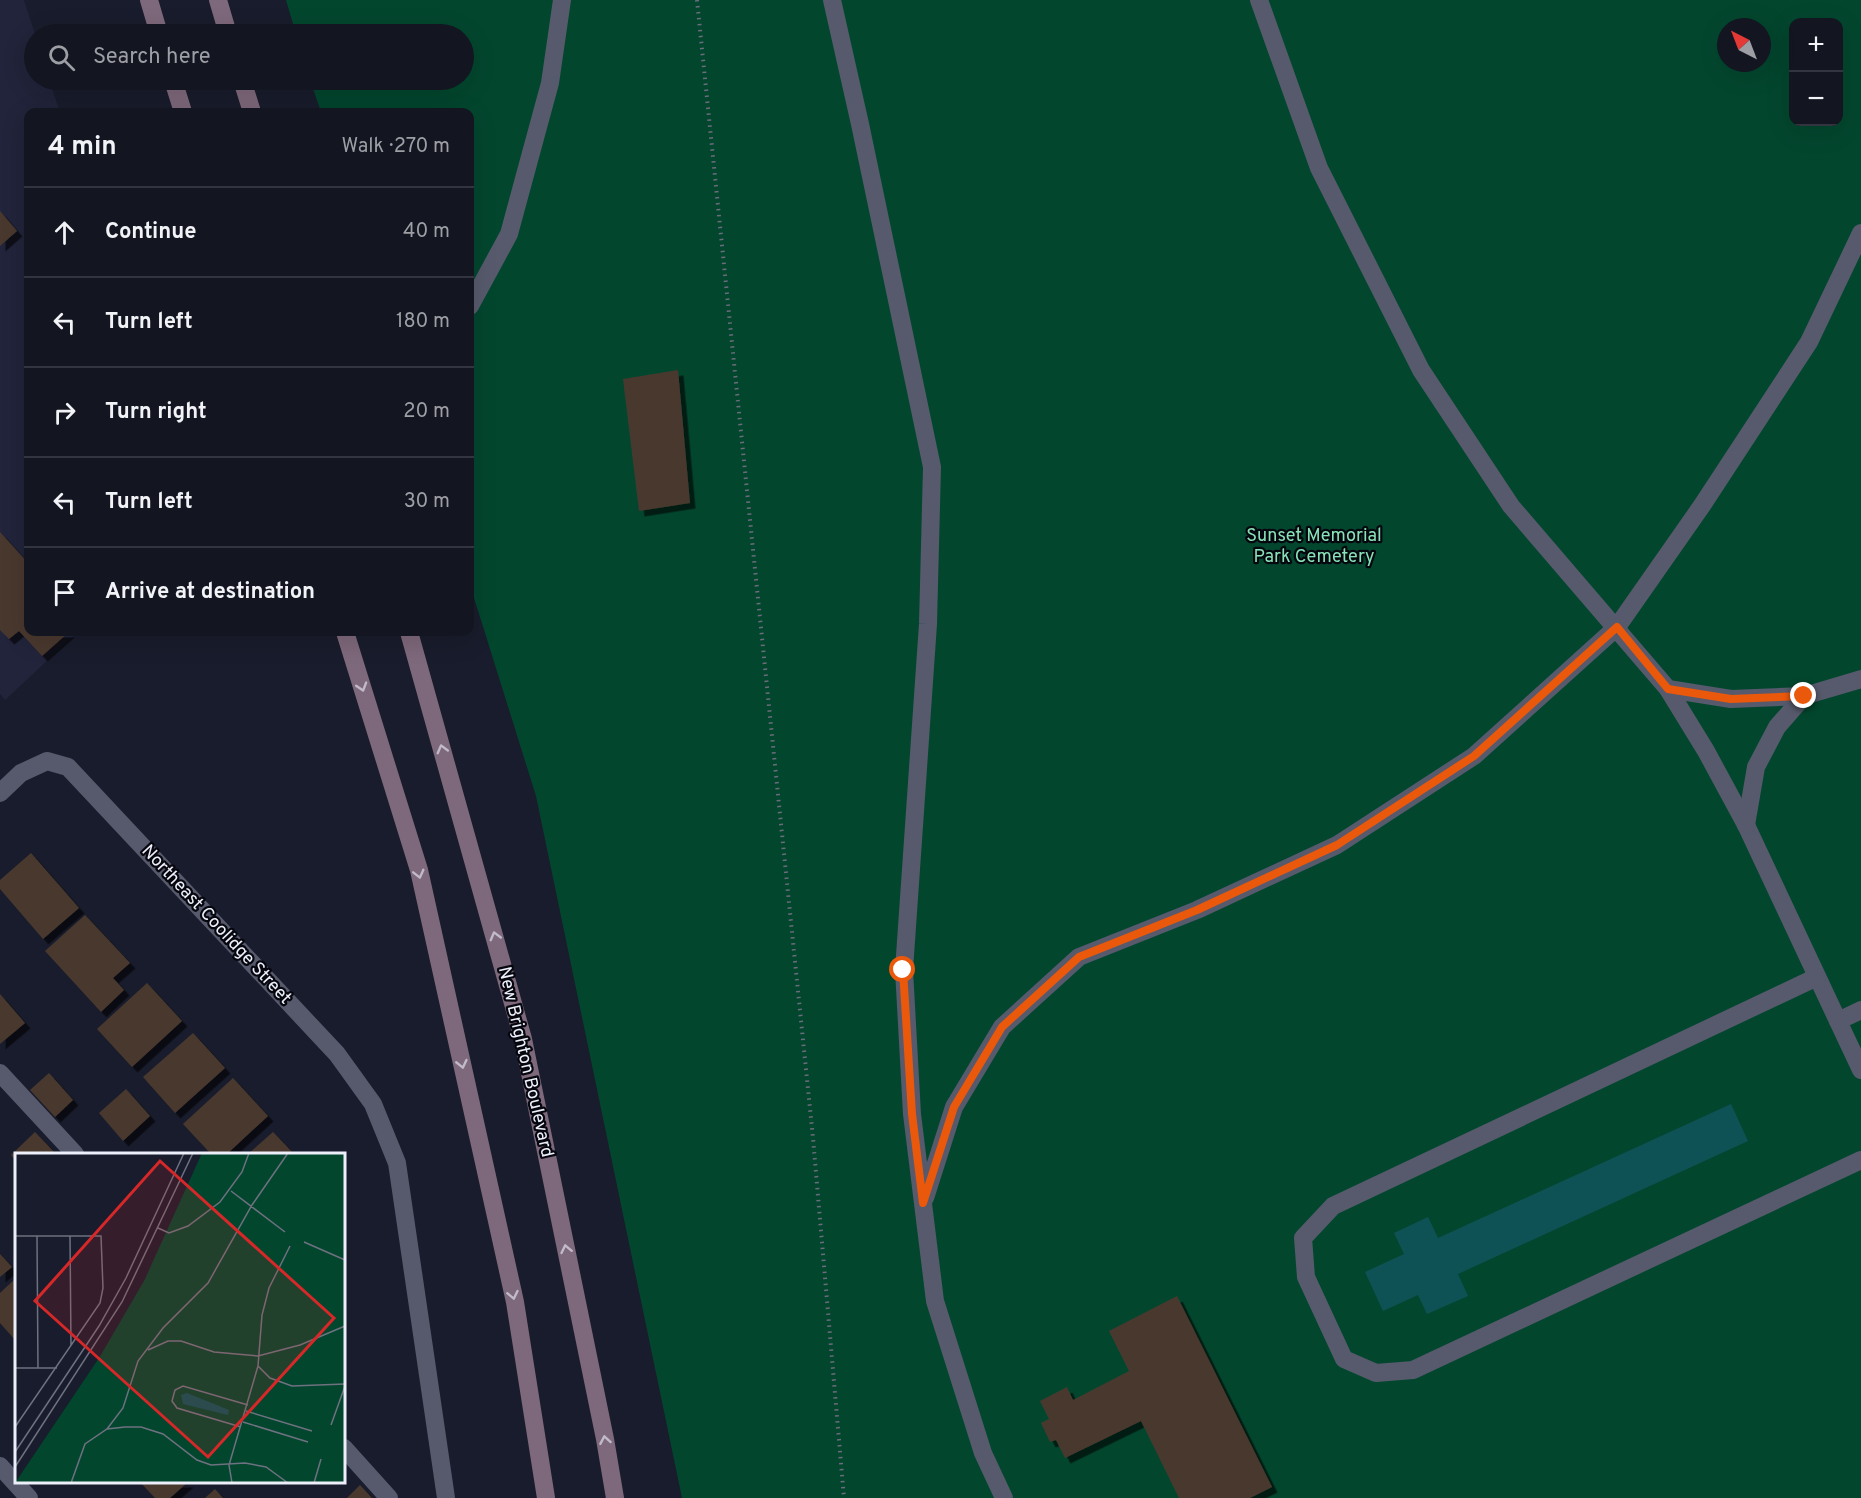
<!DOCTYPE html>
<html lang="en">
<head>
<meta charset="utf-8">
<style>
	body { margin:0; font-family:Overpass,sans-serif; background:#1c1e2a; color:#f1f3f6 }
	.controls { position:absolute; right:18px; top:18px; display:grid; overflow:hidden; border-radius:12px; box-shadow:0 6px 24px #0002 }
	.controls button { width:54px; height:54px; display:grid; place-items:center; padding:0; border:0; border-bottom:2px solid #32343f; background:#131521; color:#f1f3f6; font:30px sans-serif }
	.compass { position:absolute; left:1717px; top:18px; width:54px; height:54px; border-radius:50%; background:#131521; box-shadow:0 6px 24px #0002; rotate:318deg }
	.stop { position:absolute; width:18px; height:18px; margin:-14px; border:4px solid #ea580c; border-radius:50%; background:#fff }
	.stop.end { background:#ea580c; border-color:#fff; box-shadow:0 2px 6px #0008 }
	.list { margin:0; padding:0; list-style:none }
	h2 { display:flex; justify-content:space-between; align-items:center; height:78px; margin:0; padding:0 24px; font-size:26px }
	h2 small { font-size:20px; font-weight:400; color:#9d9fa5 }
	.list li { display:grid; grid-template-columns:39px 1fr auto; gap:18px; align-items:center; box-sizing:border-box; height:90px; padding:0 24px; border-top:2px solid #32343f }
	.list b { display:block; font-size:22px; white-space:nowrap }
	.list em { font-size:20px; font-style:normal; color:#9d9fa5 }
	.icon { flex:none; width:33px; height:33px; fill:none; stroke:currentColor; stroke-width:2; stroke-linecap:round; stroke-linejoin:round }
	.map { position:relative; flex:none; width:1861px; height:1498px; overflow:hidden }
	.search { position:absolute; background:#131521; box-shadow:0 6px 24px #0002; left:24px; top:24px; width:450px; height:66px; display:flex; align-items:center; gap:15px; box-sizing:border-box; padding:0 21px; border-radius:33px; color:#9d9fa5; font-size:22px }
	.panel { position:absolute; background:#131521; box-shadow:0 6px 24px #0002; left:24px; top:108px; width:450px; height:528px; border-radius:12px }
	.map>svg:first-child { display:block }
</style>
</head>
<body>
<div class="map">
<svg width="1861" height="1498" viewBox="0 0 1861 1498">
	<defs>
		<filter id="shadow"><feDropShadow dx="5.5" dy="5.5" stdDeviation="0" flood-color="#0009"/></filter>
	</defs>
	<rect width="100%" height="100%" fill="#191c2c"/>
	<!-- built -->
	<path fill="#21243a" d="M0,0H24L35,34L34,80H49L60,112H28V632H78L5,700L0,694Z"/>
	<!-- green -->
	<path fill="#03462e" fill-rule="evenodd" d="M286,0H1861V1498H682L536,796L470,585V112H321L310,80H464V34H296ZM1794,22H1838V122H1794ZM1726,27H1762V63H1726Z"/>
	<!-- water -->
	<path fill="#0f5256" d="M1731,1104L1748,1141L1458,1274L1468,1296L1427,1314L1418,1295L1383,1311L1365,1272L1404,1254L1394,1233L1428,1217L1438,1238Z"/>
	<!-- building -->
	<g fill="#4a392e" filter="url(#shadow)">
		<path d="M0,211L17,231L0,246Z"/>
		<path d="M678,370L690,503L639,511L623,379Z"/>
		<path d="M0,532L28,563V632H69L42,656L19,631L9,639L0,630Z"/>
		<path d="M31,853L79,908L43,939L0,889V880Z"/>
		<path d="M85,915L130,963L113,978L124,990L101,1012L45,951Z"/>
		<path d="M147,983L182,1021L132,1067L97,1029Z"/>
		<path d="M0,994L25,1023L0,1044Z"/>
		<path d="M193,1033L225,1068L175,1113L143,1077Z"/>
		<path d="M49,1073L73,1100L55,1117L30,1090Z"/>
		<path d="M233,1078L268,1116L227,1154H211L183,1124Z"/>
		<path d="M126,1089L150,1116L123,1141L99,1113Z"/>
		<path d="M35,1132L56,1154H16V1161L11,1155Z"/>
		<path d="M273,1132L294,1154H248Z"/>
		<path d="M0,1254L12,1267L0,1277Z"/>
		<path d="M16,1278V1341L0,1323V1293Z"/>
		<path d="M1177,1296L1272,1487L1250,1498H1179L1141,1421L1065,1458L1056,1440L1050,1442L1041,1423L1049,1419L1040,1401L1067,1387L1073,1400L1129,1371L1109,1331Z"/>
		<path d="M140,1482H188L170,1498H155Z"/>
		<path d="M360,1485L372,1498H347Z"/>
		<path d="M215,1489L223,1498H205Z"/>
	</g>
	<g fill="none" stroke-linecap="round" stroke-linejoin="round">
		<!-- path -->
		<path stroke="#6a6d7b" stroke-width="4" stroke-dasharray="1.5 4.5" stroke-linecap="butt" d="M697,0L813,1138L844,1498"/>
		<!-- lane -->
		<g stroke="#565a6c" stroke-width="18">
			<path d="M832,0L860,124L932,467L928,624L904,970L912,1114L935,1301L983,1453L1004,1498"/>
			<path d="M1259,0L1319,168L1421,370L1511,506L1668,689L1731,699L1804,696L1861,679"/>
			<path d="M470,306L509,234L550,83L562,0"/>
			<path d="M1668,689L1706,751L1746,825L1861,1070"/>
			<path d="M1746,825L1756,767L1777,727L1804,696"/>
			<path d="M1817,977L1333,1206L1303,1238L1306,1277L1344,1359L1376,1373L1413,1370L1861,1160"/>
			<path d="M1838,1021L1861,1010"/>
			<path d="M0,1073L75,1154"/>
			<path d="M925,1198L954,1107L1002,1027L1079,957L1197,910L1337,845L1474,756L1617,627L1703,504L1809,342L1861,233"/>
			<path d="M344,1448L389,1498"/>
		</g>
		<!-- street -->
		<g stroke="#565a6c" stroke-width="18">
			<path d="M0,793L21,773L47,761L68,767L337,1054L373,1104L397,1163L446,1498"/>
			<path d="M0,1466L29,1498"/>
		</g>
		<!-- secondary -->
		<g stroke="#7e687b" stroke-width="18">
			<path d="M149,0L159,34"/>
			<path d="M218,0L228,34"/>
			<path d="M173,80L183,112"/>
			<path d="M242,80L252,112"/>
			<path d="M345,632L419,870L515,1302L546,1498"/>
			<path d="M409,632L523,1039L605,1439L615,1498"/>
		</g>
	</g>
	<!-- one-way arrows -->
	<defs><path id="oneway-chevron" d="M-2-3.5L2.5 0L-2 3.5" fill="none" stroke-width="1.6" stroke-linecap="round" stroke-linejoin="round" transform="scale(1.5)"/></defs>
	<g stroke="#c1bac8">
		<use href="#oneway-chevron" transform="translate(362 687) rotate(73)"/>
		<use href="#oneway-chevron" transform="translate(442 749) rotate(-105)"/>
		<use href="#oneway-chevron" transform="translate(419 874) rotate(76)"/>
		<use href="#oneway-chevron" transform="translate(495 936) rotate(-105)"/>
		<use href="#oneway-chevron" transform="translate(462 1064) rotate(77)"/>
		<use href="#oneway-chevron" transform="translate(566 1249) rotate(-102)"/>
		<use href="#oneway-chevron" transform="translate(513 1295) rotate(78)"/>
		<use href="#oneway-chevron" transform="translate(605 1440) rotate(-100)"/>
	</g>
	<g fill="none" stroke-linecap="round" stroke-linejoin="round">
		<!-- route -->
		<path stroke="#ea580c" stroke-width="8" d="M903,970L912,1114L923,1203L954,1107L1002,1027L1079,957L1197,910L1337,845L1474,756L1617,627L1668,689L1731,699L1804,696"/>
	</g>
	<g text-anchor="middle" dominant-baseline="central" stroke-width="4.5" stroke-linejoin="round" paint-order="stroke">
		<!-- park labels -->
		<g font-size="18" fill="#88e4b8" stroke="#06070e">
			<text x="1314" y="536">Sunset Memorial<tspan x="1314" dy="21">Park Cemetery</tspan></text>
		</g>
		<!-- street labels -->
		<g font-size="18" fill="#edf0fb" stroke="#06070e">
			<text transform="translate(216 925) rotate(47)">Northeast Coolidge Street</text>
			<text transform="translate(525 1062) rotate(77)">New Brighton Boulevard</text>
		</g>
	</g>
	<!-- overview -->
	<g transform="translate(15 1153)">
		<rect width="330" height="330" fill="#191c2c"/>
		<path d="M187,0H330V330H0L84,205L129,128Z" fill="#03462e"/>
		<path d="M172,240L214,257L213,262L168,251L166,242Z" fill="#0f5256"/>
		<path fill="none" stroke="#6e717f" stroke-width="1.5" d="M216,38L270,79M143,75L154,80L173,73L205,49L227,19L234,0M0,83H86L88,135L85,150L0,274M22,83L23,215M55,83L56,193M289,89L330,107M275,93L254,135L247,162L243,213L255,225L277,233L330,231M133,197L153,188H166L199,199L243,203L285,192L330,173M0,215H42M231,258L297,278M228,269L293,289M316,272L330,233M226,274L162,255L157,248L160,237L168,233L233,252M92,276L108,255L123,208L148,175L193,130L237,52L273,0M0,299L84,173L111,125L169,0M0,314L107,149L178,0M56,330L70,291L92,276L110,274H126L148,281L182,307L196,312L230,310L251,314L273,330M217,330L214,312L243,213M299,330L306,306"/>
		<path fill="#d62828" fill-opacity="0.15" stroke="#d62828" stroke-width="3" d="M145,8L319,165L193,304L20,148Z"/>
		<rect width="330" height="330" fill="none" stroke="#edf0fb" stroke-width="3"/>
	</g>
</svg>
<div class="controls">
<button>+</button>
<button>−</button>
</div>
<svg class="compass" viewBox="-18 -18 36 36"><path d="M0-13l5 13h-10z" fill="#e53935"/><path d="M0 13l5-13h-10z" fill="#9d9fa5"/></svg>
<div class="stop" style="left:903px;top:970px"></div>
<div class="stop end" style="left:1804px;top:696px"></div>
<div class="search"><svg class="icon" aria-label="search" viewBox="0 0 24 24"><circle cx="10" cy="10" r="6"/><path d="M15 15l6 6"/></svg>Search here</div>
<section class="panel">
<h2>4 min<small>Walk · 270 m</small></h2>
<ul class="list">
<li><svg class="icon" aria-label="ahead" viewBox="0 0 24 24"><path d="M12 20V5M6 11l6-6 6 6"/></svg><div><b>Continue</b></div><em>40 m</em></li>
<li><svg class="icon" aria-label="left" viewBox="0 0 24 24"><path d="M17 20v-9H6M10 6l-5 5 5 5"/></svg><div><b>Turn left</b></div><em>180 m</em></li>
<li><svg class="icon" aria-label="right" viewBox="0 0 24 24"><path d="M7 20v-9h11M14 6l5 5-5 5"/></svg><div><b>Turn right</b></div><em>20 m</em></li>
<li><svg class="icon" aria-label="left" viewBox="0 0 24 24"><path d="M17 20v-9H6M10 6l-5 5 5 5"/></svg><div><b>Turn left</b></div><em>30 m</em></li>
<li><svg class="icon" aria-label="arrive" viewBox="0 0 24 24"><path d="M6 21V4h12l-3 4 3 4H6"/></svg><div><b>Arrive at destination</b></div></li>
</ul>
</section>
</div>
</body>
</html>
